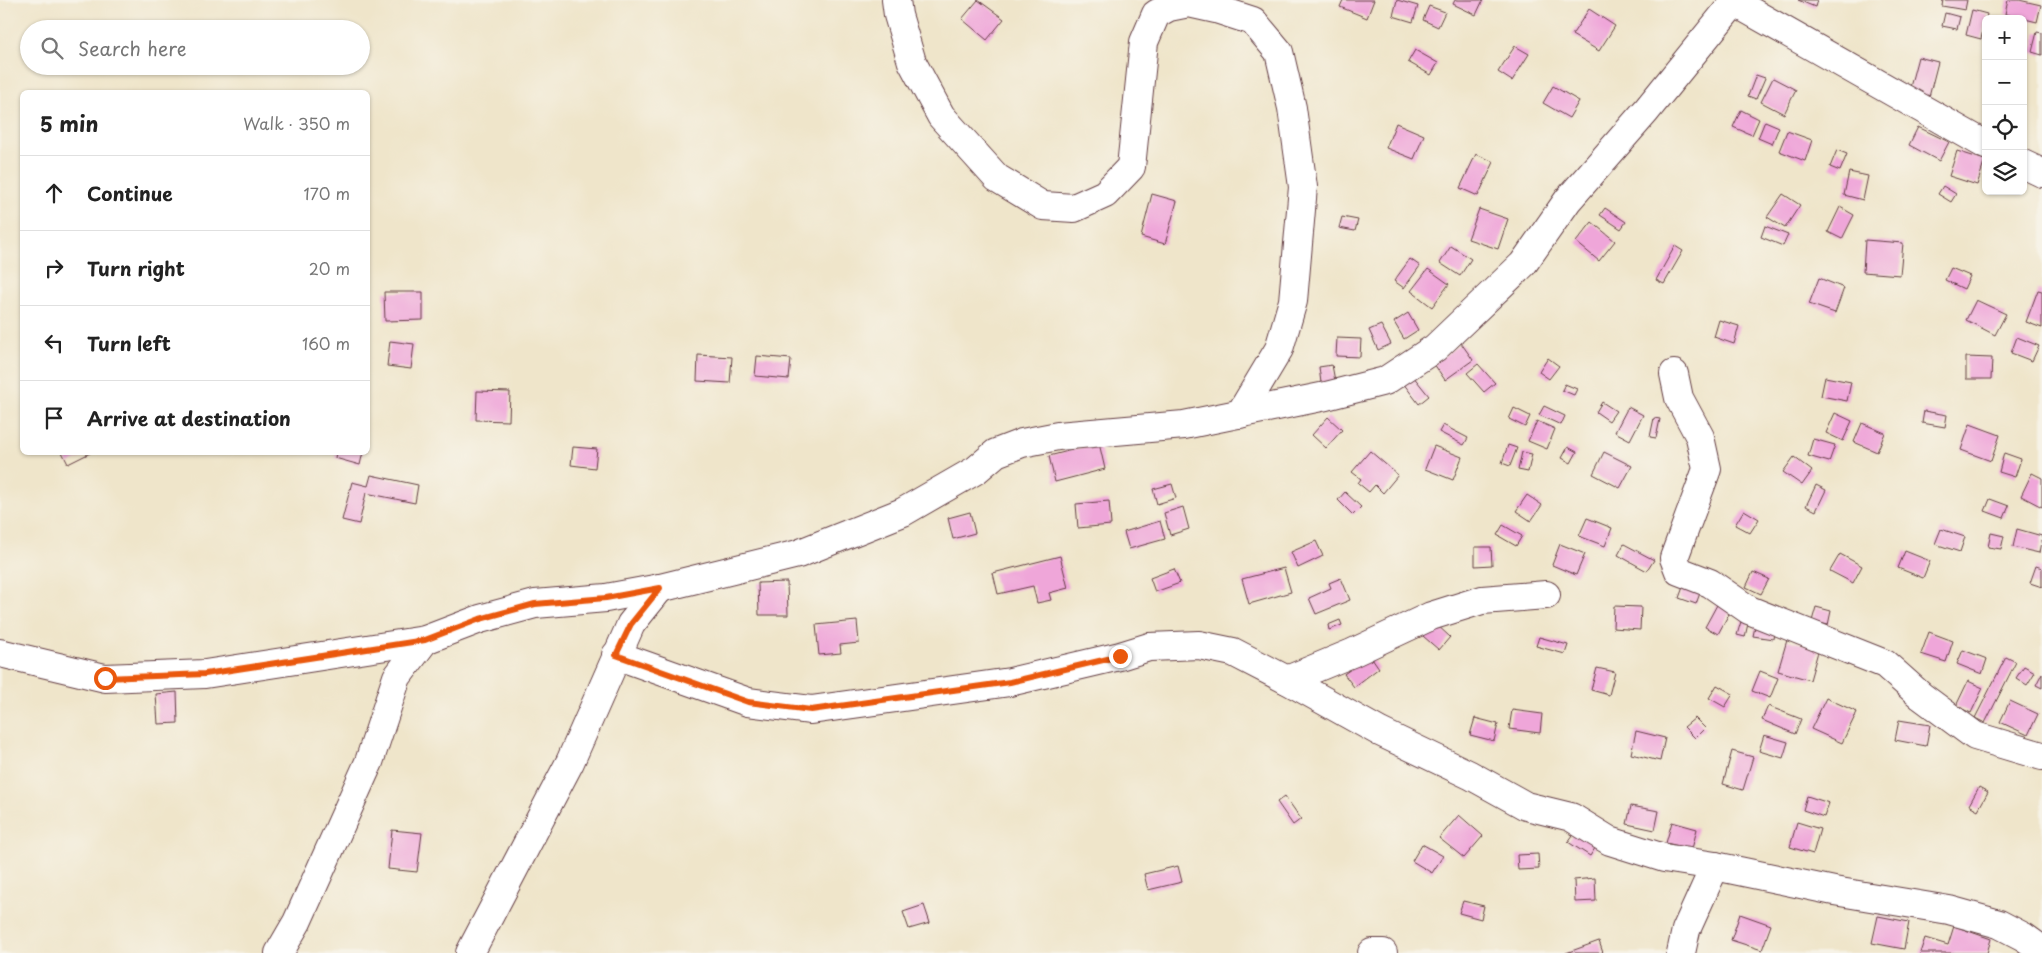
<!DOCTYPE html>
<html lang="en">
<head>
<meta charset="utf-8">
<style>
	body { margin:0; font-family:"Playpen Sans",sans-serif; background:#f2f2f2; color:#222 }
	.controls { position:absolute; right:15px; top:15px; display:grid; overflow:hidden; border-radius:8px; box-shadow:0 1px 4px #0004 }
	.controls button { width:45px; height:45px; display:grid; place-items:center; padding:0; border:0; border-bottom:1px solid #e0e0e0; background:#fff; color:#222; font:25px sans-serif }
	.stop { position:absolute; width:15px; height:15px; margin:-11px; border:4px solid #ea580c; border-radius:50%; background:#fff }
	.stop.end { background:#ea580c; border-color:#fff; box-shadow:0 1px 5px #0008 }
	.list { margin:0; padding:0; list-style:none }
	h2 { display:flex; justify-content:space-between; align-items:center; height:65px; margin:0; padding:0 20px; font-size:21px }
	h2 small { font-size:16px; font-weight:400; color:#767676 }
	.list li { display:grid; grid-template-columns:32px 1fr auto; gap:15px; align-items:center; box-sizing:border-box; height:75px; padding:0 20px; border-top:1px solid #e0e0e0 }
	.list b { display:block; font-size:19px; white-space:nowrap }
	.list em { font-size:16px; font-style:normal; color:#767676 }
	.icon { flex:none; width:28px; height:28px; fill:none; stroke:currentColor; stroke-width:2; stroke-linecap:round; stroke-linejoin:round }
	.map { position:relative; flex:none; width:2042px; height:953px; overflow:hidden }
	.search { position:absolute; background:#fff; box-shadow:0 1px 4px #0004; left:20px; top:20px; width:350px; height:55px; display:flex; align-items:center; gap:12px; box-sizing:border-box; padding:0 18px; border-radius:28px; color:#767676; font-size:19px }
	.panel { position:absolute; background:#fff; box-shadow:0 1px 4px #0004; left:20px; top:90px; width:350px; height:365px; border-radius:8px }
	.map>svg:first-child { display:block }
</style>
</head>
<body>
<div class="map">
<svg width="2042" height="953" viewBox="0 0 2042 953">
	<rect width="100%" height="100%" fill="#f7f3e8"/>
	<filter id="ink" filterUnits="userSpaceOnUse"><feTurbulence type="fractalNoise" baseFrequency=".02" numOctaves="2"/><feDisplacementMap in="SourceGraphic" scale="10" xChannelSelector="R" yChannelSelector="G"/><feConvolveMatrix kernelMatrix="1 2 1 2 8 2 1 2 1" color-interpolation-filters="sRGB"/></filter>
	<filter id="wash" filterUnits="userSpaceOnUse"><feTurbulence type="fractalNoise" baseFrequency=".0096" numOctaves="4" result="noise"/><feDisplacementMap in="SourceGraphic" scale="20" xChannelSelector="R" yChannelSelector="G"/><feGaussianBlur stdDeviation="1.12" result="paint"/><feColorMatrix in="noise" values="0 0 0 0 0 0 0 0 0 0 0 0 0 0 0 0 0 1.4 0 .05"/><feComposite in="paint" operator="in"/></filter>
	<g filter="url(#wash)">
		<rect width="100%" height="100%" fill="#efe5ca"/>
		<g id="blocks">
			<!-- building -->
			<g fill="#efa6d9">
				<path d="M978,0L1004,19L987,40L962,19Z"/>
				<path d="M1343,0H1374L1367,18L1340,7Z"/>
				<path d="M1397,0L1418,6L1413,22L1393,16Z"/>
				<path d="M1455,0H1483L1476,15L1453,4Z"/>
				<path d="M1798,0H1817L1815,7Z"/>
				<path d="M1943,0H1967L1965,10L1942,6Z"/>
				<path d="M2008,0H2019L2041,5L2037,22L2005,14Z"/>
				<path d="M1429,6L1445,12L1438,27L1423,20Z"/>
				<path d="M1589,9L1615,26L1599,51L1572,35Z"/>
				<path d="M1972,10L1987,14L1981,39L1966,35Z"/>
				<path d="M1945,13L1960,17L1957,29L1942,26Z"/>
				<path d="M2037,32L2042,33V55L2032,52Z"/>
				<path d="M1515,46L1529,54L1512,81L1498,72Z"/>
				<path d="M1415,50L1438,63L1431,75L1408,62Z"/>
				<path d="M1918,57L1938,62L1929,97L1909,91Z"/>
				<path d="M1756,75L1765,78L1756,99L1748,96Z"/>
				<path d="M1773,78L1796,90L1784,114L1761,102Z"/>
				<path d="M1553,86L1579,101L1569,118L1543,103Z"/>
				<path d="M1741,110L1759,119L1752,135L1733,127Z"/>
				<path d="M1765,121L1779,127L1772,144L1758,138Z"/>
				<path d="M1396,123L1424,135L1414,159L1386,148Z"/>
				<path d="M1918,127L1949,142L1939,161L1909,145Z"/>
				<path d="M1787,131L1812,140L1805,161L1779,151Z"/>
				<path d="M1837,150L1847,154L1840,171L1830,167Z"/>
				<path d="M1957,151L1985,160L1977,185L1949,176Z"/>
				<path d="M1476,154L1494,162L1478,196L1460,188Z"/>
				<path d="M1849,172L1868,176L1863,200L1844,195Z"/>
				<path d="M1943,186L1956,194L1951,202L1938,194Z"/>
				<path d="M1152,194L1177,201L1165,244L1141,237Z"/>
				<path d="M1783,194L1800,205L1785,228L1767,217Z"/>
				<path d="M1840,207L1854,215L1842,239L1828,232Z"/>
				<path d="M1605,208L1626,222L1621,229L1600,215Z"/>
				<path d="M1479,209L1508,219L1498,249L1468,239Z"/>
				<path d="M1342,217L1358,220L1355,231L1339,228Z"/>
				<path d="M1592,222L1615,241L1599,261L1576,242Z"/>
				<path d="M1765,226L1788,235L1783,246L1761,237Z"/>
				<path d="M1865,240L1903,243L1900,275L1863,272Z"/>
				<path d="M1451,246L1471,259L1460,276L1440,263Z"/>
				<path d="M1675,246L1683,251L1664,284L1656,280Z"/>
				<path d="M1410,259L1420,266L1404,288L1394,281Z"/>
				<path d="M1951,268L1970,276L1964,289L1945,280Z"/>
				<path d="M1428,269L1449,284L1432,307L1411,291Z"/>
				<path d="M1819,278L1844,288L1835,313L1809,304Z"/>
				<path d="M2038,290L2042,291V328L2026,322Z"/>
				<path d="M384,292H423V320L385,321Z"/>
				<path d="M1976,300L2006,314L1995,335L1966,320Z"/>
				<path d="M1408,313L1418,330L1404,339L1394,322Z"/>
				<path d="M1719,320L1739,326L1734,344L1714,337Z"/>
				<path d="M1381,325L1391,344L1378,350L1369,330Z"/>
				<path d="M2017,337L2039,346L2032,361L2011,353Z"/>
				<path d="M1337,338L1361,339L1360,357L1336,356Z"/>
				<path d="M390,341L414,344L411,369L387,366Z"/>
				<path d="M1461,343L1473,360L1445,380L1434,364Z"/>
				<path d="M698,355L732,357L730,383L697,381Z"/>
				<path d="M757,356L791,359L789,379L755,376Z"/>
				<path d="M1966,357L1992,358L1991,379H1966Z"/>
				<path d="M1548,358L1559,366L1549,379L1539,372Z"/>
				<path d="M1478,364L1495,383L1484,392L1467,373Z"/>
				<path d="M1332,365L1335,381L1321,383L1319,367Z"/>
				<path d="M1413,376L1429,396L1419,404L1403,383Z"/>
				<path d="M1825,377L1851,382L1847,401L1821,396Z"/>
				<path d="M1565,384L1577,389L1574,395L1562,390Z"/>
				<path d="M477,391L510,392L509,421L476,420Z"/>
				<path d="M1602,402L1616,411L1609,421L1596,412Z"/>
				<path d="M1544,406L1565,416L1561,425L1539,415Z"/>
				<path d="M1628,407L1643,415L1630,440L1615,432Z"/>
				<path d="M1514,408L1530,416L1525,427L1509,419Z"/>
				<path d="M1924,411L1947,415L1945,427L1922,423Z"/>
				<path d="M1835,413L1852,421L1843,441L1826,433Z"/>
				<path d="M1328,417L1342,430L1326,448L1312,435Z"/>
				<path d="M1654,418L1660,419L1656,438L1650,437Z"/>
				<path d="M1537,421L1555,429L1547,449L1528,441Z"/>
				<path d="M1862,423L1885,433L1877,452L1854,442Z"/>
				<path d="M1970,424L2000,435L1991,461L1961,450Z"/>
				<path d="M1443,425L1468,438L1464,445L1439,432Z"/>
				<path d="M1813,439L1835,445L1829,462L1808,456Z"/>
				<path d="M1099,443L1105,469L1055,482L1049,456Z"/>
				<path d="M1508,445L1517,448L1510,466L1502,463Z"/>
				<path d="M1434,446L1462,457L1453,480L1425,469Z"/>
				<path d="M573,447L597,449L595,468L571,465Z"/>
				<path d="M1568,447L1577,452L1571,463L1562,458Z"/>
				<path d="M1370,451L1398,475L1383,493L1375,485L1369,492L1358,483L1361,479L1352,472Z"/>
				<path d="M62,452H92L68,464Z"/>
				<path d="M336,452H363L360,465L335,458Z"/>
				<path d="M1522,452L1532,454L1528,472L1518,470Z"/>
				<path d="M1604,452L1632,466L1620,488L1593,474Z"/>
				<path d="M2004,453L2021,459L2015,477L1999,472Z"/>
				<path d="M1794,457L1812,471L1802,485L1783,472Z"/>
				<path d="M2032,473L2042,478V507L2021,496Z"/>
				<path d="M371,475L418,485L415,503L366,493L359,524L342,520L352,482L368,486Z"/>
				<path d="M1172,484L1176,498L1157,504L1153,489Z"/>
				<path d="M1816,485L1826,490L1816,511L1806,506Z"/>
				<path d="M1345,492L1361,507L1353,515L1338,500Z"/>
				<path d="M1527,495L1542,505L1531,521L1516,511Z"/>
				<path d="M1990,499L2009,506L2004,518L1985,511Z"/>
				<path d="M1109,501L1111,525L1078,528L1076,504Z"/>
				<path d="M1183,507L1189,529L1170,535L1164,513Z"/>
				<path d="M1744,510L1759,519L1750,533L1735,525Z"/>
				<path d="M970,512L975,533L953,539L948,518Z"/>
				<path d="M1587,518L1612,528L1605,546L1579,536Z"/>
				<path d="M1160,521L1165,539L1129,549L1124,532Z"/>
				<path d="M1503,525L1522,536L1516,546L1497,535Z"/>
				<path d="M1941,529L1965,537L1960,552L1935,544Z"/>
				<path d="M2017,529L2042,536L2039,553L2013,547Z"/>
				<path d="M1991,533L2004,536L2001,549L1988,547Z"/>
				<path d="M1316,541L1323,556L1298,568L1291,552Z"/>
				<path d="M1560,544L1585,554L1576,575L1552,565Z"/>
				<path d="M1624,544L1654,560L1647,571L1618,555Z"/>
				<path d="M1475,547H1491L1492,565L1475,566Z"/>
				<path d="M1905,551L1930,561L1923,578L1898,568Z"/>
				<path d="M1840,554L1862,566L1853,583L1830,571Z"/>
				<path d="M1060,556L1068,588L1049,593L1051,600L1037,603L1033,586L998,594L993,573Z"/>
				<path d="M2036,566L2042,568V587L2030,583Z"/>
				<path d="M1284,568L1291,592L1249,604L1242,579Z"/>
				<path d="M1174,569L1180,583L1155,592L1150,578Z"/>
				<path d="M1753,572L1769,579L1761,594L1746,587Z"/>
				<path d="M1341,578L1350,600L1316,614L1309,598L1331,588L1329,583Z"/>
				<path d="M787,582L788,615H759L758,583Z"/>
				<path d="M1683,587L1700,593L1696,604L1679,598Z"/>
				<path d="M1718,603L1731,610L1718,634L1705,627Z"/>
				<path d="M1614,606L1641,607L1640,630L1613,628Z"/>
				<path d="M1816,607L1831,611L1828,625L1812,621Z"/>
				<path d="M1742,618L1749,619L1745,637L1737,635Z"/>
				<path d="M1340,620L1342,625L1329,630L1328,625Z"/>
				<path d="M857,621L859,643L840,645L841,653L819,655L816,625Z"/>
				<path d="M1756,622L1775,625L1773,639L1753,636Z"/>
				<path d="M1435,623L1450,637L1439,650L1423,636Z"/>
				<path d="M1929,632L1953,641L1946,662L1921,654Z"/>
				<path d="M1539,637L1568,645L1565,654L1536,646Z"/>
				<path d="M1787,640L1819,648L1810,680L1778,671Z"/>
				<path d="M1963,650L1987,659L1982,674L1957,664Z"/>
				<path d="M1370,655L1379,668L1354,687L1344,674Z"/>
				<path d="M2006,657L2016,662L1985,723L1975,718Z"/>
				<path d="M2024,666L2035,672L2027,685L2016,678Z"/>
				<path d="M1597,668L1615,672L1609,695L1591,690Z"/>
				<path d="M1760,671L1778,678L1770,698L1752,691Z"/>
				<path d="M2042,673V688L2036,685Z"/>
				<path d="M1968,681L1983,688L1971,713L1956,706Z"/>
				<path d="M1717,685L1733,694L1725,707L1709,698Z"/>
				<path d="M177,692L178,723L158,724L156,694Z"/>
				<path d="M1826,698L1857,712L1842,743L1811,729Z"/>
				<path d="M2010,701L2038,714L2028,735L2000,722Z"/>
				<path d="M1768,706L1801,719L1795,734L1762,720Z"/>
				<path d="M1512,710L1542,714L1540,733L1509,729Z"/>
				<path d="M1475,718L1498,724L1494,741L1470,735Z"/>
				<path d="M1695,718L1705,728L1695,738L1684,727Z"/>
				<path d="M1899,720L1930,725L1926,746L1895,740Z"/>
				<path d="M1636,731L1665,738L1660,761L1631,754Z"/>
				<path d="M1764,735L1788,742L1783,758L1759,751Z"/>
				<path d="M1732,751L1753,757L1743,790L1723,784Z"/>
				<path d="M1979,787L1988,792L1978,810L1969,805Z"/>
				<path d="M1285,796L1301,819L1293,825L1277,802Z"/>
				<path d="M1807,796L1829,803L1824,817L1803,810Z"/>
				<path d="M1631,806L1659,811L1655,830L1627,824Z"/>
				<path d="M1459,815L1483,836L1464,858L1439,838Z"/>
				<path d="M1672,822L1697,829L1692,849L1666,843Z"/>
				<path d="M1797,822L1820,829L1813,854L1790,847Z"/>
				<path d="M392,830L422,833L417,872L388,869Z"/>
				<path d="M1576,831L1597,845L1590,856L1568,842Z"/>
				<path d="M1422,844L1443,856L1432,873L1412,861Z"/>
				<path d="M1538,854L1539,869L1518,870L1517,855Z"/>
				<path d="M1178,866L1182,882L1148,890L1144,874Z"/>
				<path d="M1595,878L1596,901L1575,902L1574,880Z"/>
				<path d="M1463,901L1484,906L1481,919L1459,913Z"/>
				<path d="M924,905L930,923L909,929L903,912Z"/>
				<path d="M1740,914L1771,925L1762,950L1731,940Z"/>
				<path d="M1878,916L1909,922L1904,949L1872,943Z"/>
				<path d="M1954,926L1991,939L1987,953H1920L1925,938L1948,945Z"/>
				<path d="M1599,941L1603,953H1566Z"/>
			</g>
		</g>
	</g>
	<g filter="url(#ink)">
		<use href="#blocks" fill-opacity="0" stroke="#633d43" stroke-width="1"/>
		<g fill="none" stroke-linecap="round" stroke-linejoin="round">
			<defs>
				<g id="minor">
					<path d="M896,0L898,15L912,62L941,116L997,178L1043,206L1074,208L1105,194L1131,167L1144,42L1156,14L1169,7L1189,3L1216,9L1253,21L1279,52L1292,108L1303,187L1293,301L1279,349L1240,414"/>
					<path d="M1734,2L1986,145"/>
					<path d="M2023,164L2042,173"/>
					<path d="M1674,374L1679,398L1700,437L1707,469L1674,558L1679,571L1710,583L1749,610L1885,664L1921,696L1975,736L2042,756"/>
					<path d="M0,653L105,678L205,674L425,640L480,619L535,604L606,598L660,588L798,554L903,512L976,470L996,453L1022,443L1058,436L1184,425L1326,396L1385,381L1435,348L1523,264L1568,200L1646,111L1736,0"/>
					<path d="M616,655L748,702L811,710L1010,682L1120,656L1149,647L1199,645L1233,652L1287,680L1380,732L1470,775L1526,806L1571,817L1610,841L1664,858L1715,866L1834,891L1949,910L1999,924L2024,937L2042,950"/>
					<path d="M1287,680L1352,653L1431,616L1482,600L1546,595"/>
					<path d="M279,953L297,922L369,762L397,677L425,640"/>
					<path d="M470,953L570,762L631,624L660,588"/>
					<path d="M1372,953H1383"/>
					<path d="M1681,953L1686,930L1715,866"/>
				</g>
			</defs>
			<!-- minor casing -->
			<use href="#minor" stroke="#633d43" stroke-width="30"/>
			<!-- minor -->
			<use href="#minor" stroke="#fff" stroke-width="28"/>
		</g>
	</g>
	<g fill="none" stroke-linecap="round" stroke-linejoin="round" filter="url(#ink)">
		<!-- route -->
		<path stroke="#ea580c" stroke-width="6" d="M105,678L205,674L425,640L480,619L535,604L606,598L660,588L631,624L616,655L748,702L811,710L1010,682L1120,656"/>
	</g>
</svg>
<div class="controls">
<button>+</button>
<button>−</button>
<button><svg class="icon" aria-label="locate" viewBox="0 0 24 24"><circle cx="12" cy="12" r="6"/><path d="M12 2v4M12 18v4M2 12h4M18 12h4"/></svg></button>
<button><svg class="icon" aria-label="layers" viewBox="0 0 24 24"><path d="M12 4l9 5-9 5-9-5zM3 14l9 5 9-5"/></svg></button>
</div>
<div class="stop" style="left:105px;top:678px"></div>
<div class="stop end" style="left:1120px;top:656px"></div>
<div class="search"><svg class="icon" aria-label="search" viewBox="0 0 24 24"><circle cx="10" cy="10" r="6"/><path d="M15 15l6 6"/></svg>Search here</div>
<section class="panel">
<h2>5 min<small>Walk · 350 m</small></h2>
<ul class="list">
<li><svg class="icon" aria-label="ahead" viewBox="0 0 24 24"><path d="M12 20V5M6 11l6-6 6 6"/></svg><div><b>Continue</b></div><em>170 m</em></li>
<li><svg class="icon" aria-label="right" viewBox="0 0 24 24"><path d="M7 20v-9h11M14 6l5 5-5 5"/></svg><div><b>Turn right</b></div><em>20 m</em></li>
<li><svg class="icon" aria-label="left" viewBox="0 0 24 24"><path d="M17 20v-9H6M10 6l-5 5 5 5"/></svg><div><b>Turn left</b></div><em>160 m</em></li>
<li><svg class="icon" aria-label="arrive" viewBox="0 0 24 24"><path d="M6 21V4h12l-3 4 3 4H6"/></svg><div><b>Arrive at destination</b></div></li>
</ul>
</section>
</div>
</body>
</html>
